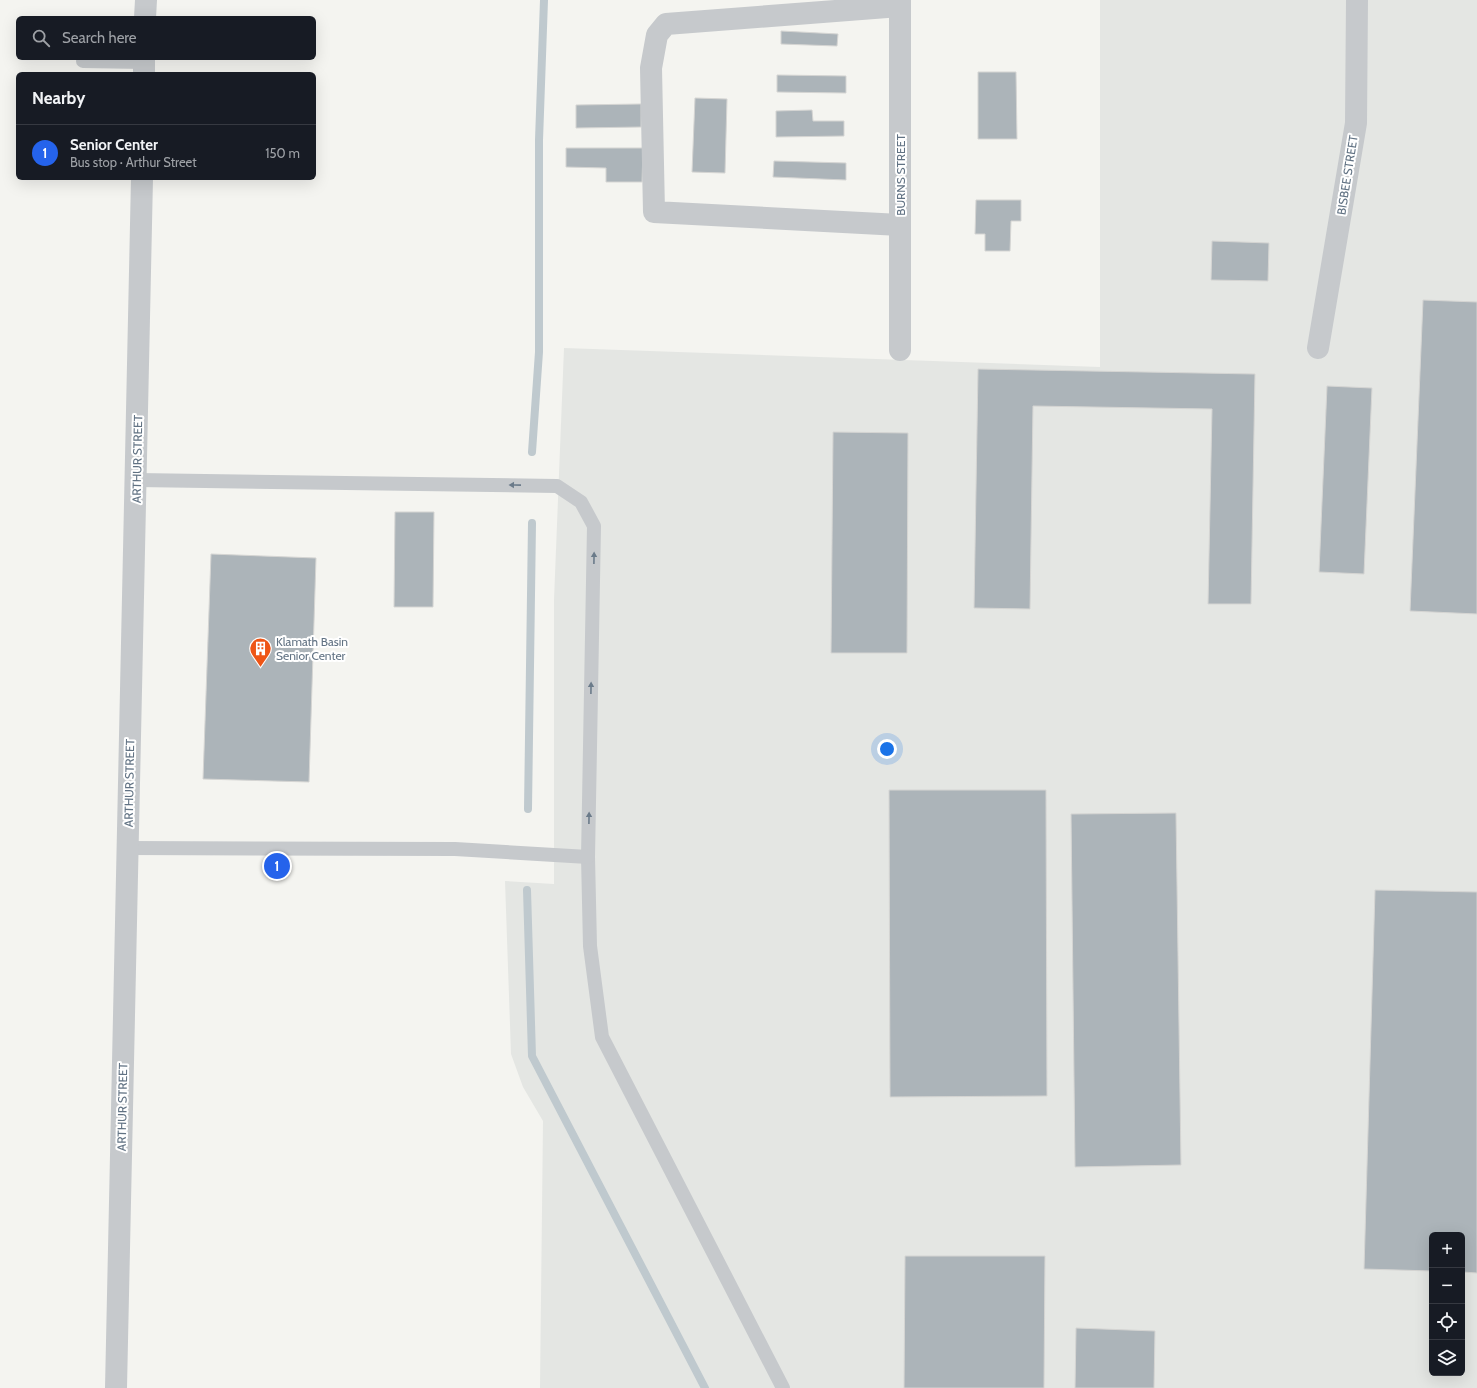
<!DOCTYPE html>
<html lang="en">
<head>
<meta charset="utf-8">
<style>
	body { margin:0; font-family:Cabin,sans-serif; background:#242831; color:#f1f3f6 }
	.controls { position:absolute; right:12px; bottom:12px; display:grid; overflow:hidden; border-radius:6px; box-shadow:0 4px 16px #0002 }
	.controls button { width:36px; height:36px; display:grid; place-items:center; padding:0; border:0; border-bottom:1px solid #363941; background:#171b24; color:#f1f3f6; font:20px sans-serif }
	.you { position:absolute; left:887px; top:749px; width:14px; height:14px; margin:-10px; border:3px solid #fff; border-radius:50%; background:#1a73e8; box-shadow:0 0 0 6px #1a73e833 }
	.badge { display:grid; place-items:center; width:26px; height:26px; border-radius:50%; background:#2563eb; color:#fff; font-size:13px; font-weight:700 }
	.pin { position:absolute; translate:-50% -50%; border:2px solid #fff; box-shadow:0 1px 4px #0006 }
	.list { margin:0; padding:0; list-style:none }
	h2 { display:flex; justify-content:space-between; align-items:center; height:52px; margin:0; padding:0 16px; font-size:17px }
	h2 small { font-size:13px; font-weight:400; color:#9ea1a6 }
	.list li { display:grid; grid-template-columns:26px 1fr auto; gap:12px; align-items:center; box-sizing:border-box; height:56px; padding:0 16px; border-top:1px solid #363941 }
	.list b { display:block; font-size:15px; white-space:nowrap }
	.list p { margin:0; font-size:13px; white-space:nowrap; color:#9ea1a6 }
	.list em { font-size:13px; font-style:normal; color:#9ea1a6 }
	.icon { flex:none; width:22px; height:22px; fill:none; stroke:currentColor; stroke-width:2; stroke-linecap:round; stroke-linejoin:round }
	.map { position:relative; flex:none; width:1477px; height:1388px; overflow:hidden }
	.search { position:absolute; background:#171b24; box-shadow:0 4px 16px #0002; left:16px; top:16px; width:300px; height:44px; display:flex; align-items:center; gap:10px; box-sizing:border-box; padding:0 14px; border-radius:6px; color:#9ea1a6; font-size:15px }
	.panel { position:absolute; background:#171b24; box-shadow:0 4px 16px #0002; left:16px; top:72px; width:300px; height:108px; border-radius:6px }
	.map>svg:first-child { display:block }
</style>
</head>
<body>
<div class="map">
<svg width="1477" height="1388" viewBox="0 0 1477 1388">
	<rect width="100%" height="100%" fill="#f4f4f0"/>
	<!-- built -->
	<path fill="#e4e6e3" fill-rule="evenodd" d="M1100,0H1477V1388H540L543,1121L523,1087L511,1054L505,881L554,884V600L564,348L1100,367ZM1432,1235H1462V1373H1432Z"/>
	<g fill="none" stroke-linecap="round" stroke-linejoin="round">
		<!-- stream -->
		<g stroke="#bfc9ce" stroke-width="8">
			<path d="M532,452L539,352V140L544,0"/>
			<path d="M528,809L532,523"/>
			<path d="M527,890L532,1056L705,1388"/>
		</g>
	</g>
	<!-- building -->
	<g fill="#acb4b9" stroke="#d5d5d3">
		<path d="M781,31L838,34L837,46L781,44Z"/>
		<path d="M978,72H1016L1017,139H978Z"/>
		<path d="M777,75L846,76V93L777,92Z"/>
		<path d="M695,98L727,99L725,173L692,172Z"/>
		<path d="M641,104V127L576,128V105Z"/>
		<path d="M812,110L813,121H844V136L776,137V111Z"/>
		<path d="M566,148H643L642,182H606V168L566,167Z"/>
		<path d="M774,161L846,163V180L773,177Z"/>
		<path d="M976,200H1021V221H1011L1010,251H985V234H975Z"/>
		<path d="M1212,241L1269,243L1268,281L1211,280Z"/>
		<path d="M1423,300L1477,302V614L1410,611Z"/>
		<path d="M978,369L1255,374L1251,604H1208L1212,409L1033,406L1030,609L974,608Z"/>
		<path d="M1327,386L1372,388L1364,574L1319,572Z"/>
		<path d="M833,432L908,433L907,653H831Z"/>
		<path d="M395,512H434L433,607H394Z"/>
		<path d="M211,554L316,558L309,782L203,779Z"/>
		<path d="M889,790H1046L1047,1096L890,1097Z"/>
		<path d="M1176,813L1181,1165L1075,1167L1071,814Z"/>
		<path d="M1375,890L1477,892V1273L1462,1272V1235H1432V1271L1364,1269Z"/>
		<path d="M905,1256H1045L1044,1388H904Z"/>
		<path d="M1076,1328L1155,1331L1154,1388H1075Z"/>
	</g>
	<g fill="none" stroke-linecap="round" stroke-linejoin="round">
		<!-- lane -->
		<g stroke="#c6c9cc" stroke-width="14">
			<path d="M83,61L144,62"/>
			<path d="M137,480L557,486L581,502L594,526L588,857L590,946L602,1037L783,1388"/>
			<path d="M128,848L455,849L588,857"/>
		</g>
		<!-- street -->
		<g stroke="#c6c9cc" stroke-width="22">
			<path d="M145,18L146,0"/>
			<path d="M144,74V58"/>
			<path d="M900,225L654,212L651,68L657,35L666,24L900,6"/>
			<path d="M1318,348L1356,123L1357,0"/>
			<path d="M900,350V0"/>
			<path d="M116,1388L142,178"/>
		</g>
	</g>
	<!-- one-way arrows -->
	<defs><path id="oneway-solid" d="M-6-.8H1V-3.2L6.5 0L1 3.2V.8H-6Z"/></defs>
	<g fill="#6b7b8a">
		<use href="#oneway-solid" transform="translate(515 485) rotate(-179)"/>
		<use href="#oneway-solid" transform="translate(594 558) rotate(-89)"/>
		<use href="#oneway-solid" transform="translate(591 688) rotate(-89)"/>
		<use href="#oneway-solid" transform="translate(589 818) rotate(-89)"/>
	</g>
	<!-- icons -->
	<defs>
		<symbol id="building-pin" viewBox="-11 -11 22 30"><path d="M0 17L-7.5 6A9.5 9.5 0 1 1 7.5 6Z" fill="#ee5516" stroke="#fff"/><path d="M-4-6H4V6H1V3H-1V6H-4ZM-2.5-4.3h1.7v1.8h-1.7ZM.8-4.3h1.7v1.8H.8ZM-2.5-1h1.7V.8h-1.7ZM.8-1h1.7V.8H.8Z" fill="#fff"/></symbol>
	</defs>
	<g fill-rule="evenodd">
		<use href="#building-pin" x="248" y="636" width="25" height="34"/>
	</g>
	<g text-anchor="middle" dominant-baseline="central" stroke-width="4" stroke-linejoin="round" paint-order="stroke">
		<!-- street labels -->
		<g font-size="12" fill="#617283" stroke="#fff">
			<text transform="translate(900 175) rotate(-90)">BURNS STREET</text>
			<text transform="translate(1347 175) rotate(-81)">BISBEE STREET</text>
			<text transform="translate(137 459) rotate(-89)">ARTHUR STREET</text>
			<text transform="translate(129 783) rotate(-89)">ARTHUR STREET</text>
			<text transform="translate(122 1107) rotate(-89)">ARTHUR STREET</text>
		</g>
		<!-- poi labels -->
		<g font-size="12" fill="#617283" stroke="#fff" text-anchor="start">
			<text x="276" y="641">Klamath Basin<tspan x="276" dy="14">Senior Center</tspan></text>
		</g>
	</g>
</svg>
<div class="controls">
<button>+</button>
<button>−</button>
<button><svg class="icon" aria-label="locate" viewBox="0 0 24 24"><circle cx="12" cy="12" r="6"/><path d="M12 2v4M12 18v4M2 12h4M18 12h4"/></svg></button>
<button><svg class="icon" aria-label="layers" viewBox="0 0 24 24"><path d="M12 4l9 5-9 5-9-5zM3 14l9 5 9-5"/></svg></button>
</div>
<div class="you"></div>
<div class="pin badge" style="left:277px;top:866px">1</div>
<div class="search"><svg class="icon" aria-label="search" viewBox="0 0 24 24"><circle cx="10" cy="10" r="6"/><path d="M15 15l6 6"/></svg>Search here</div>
<section class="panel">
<h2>Nearby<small></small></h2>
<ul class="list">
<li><span class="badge">1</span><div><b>Senior Center</b><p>Bus stop · Arthur Street</p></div><em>150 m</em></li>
</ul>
</section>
</div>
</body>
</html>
